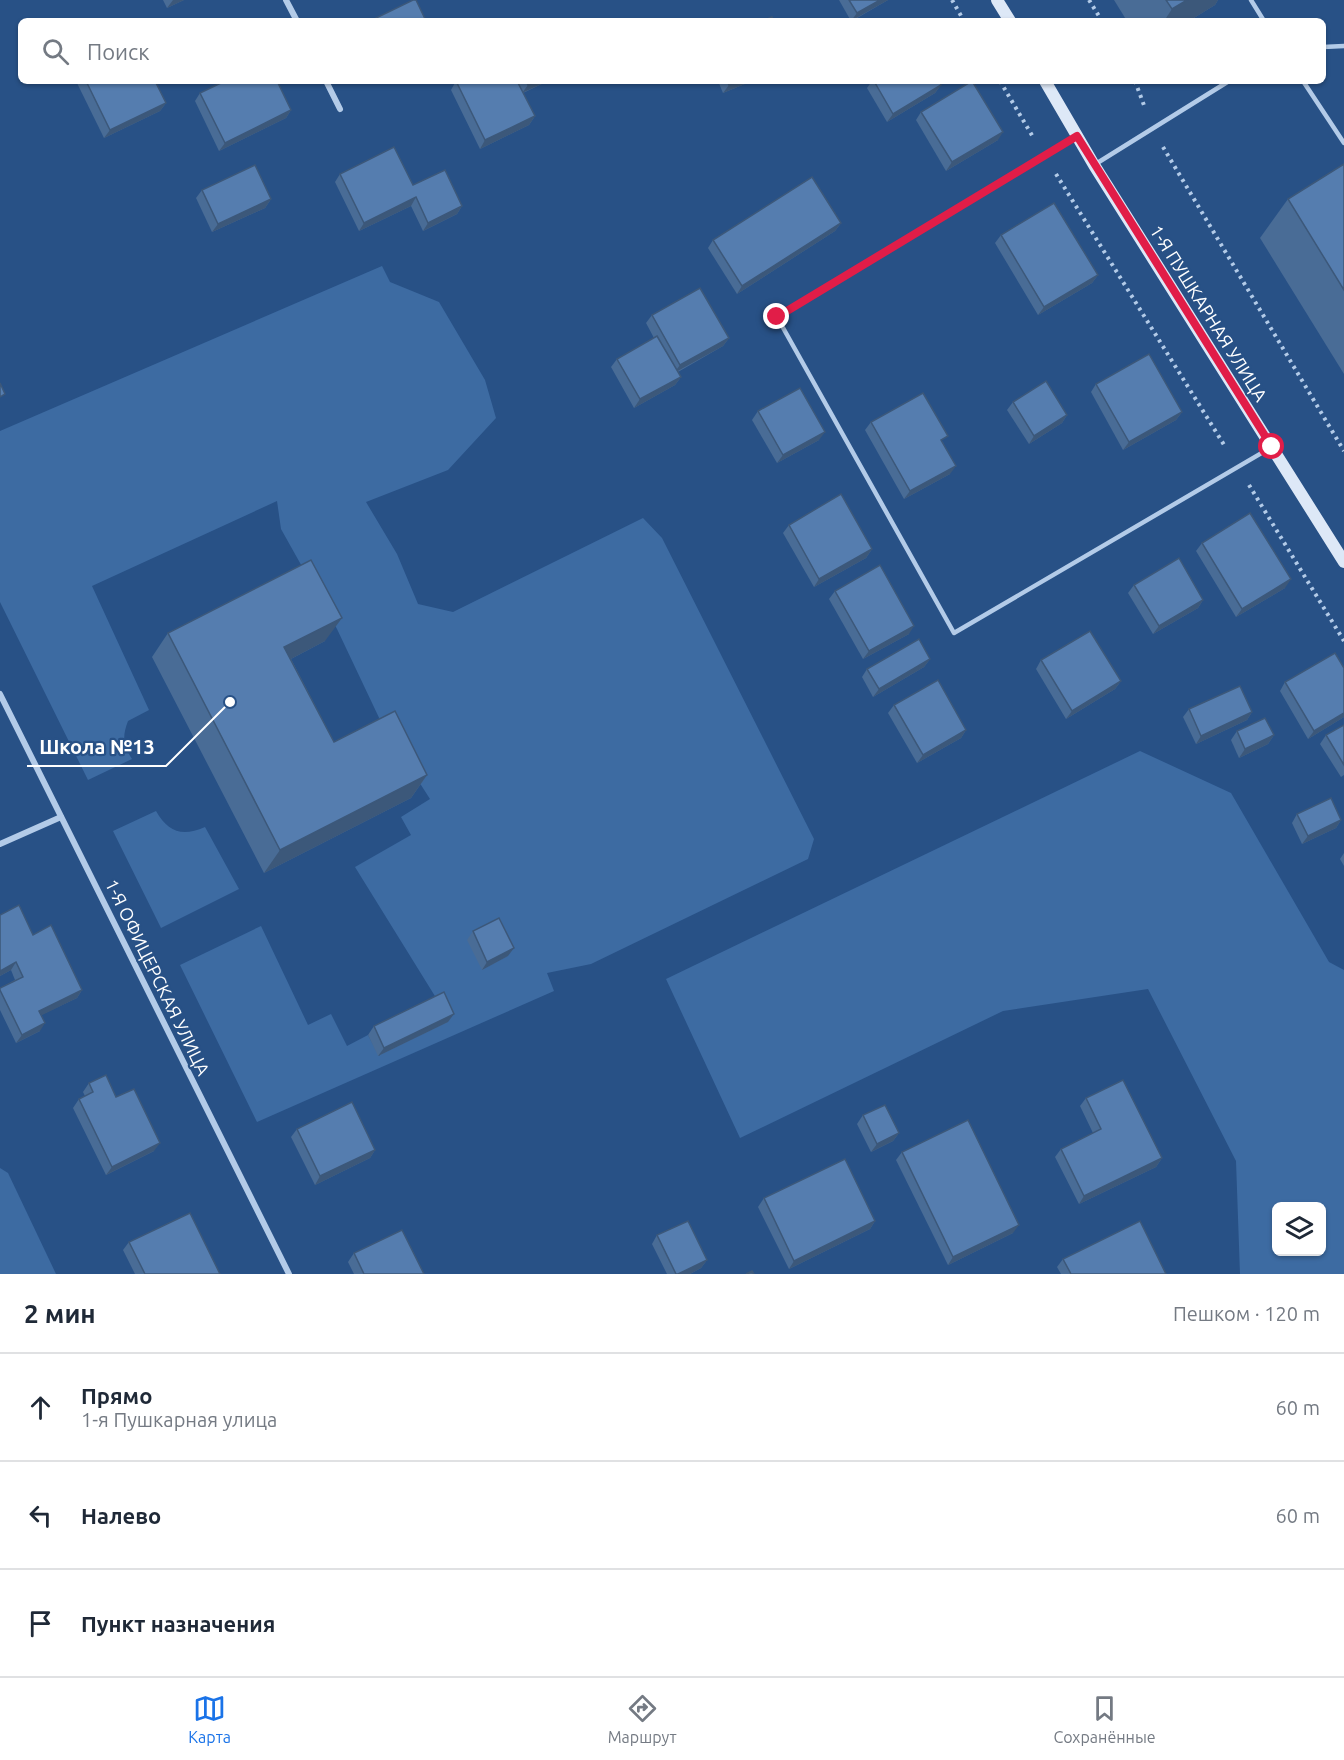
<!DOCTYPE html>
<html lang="ru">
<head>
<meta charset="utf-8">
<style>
	body { margin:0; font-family:Ubuntu,sans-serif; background:#f6f6f7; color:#1f2937 }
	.controls { position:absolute; right:18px; bottom:18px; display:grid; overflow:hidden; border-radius:9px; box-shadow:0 2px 4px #0004 }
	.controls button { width:54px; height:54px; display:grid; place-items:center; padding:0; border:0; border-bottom:2px solid #e0e1e3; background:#fff; color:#1f2937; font:30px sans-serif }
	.stop { position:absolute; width:18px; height:18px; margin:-14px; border:4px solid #e11d48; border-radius:50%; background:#fff }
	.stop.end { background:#e11d48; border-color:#fff; box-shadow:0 2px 6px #0008 }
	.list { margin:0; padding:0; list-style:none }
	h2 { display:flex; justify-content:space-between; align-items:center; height:78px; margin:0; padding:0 24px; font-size:26px }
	h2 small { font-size:20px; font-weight:400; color:#747a83 }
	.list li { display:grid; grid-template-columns:39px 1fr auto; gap:18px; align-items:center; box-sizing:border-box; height:108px; padding:0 24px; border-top:2px solid #e0e1e3 }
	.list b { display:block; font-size:22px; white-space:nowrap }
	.list p { margin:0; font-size:20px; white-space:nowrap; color:#747a83 }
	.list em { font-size:20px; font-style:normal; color:#747a83 }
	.icon { flex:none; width:33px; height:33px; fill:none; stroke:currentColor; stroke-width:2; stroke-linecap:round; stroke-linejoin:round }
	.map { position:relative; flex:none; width:1344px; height:1274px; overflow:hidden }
	.search { position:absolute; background:#fff; box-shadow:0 2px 4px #0004; left:18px; right:18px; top:18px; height:66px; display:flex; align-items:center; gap:15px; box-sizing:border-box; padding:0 21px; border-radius:9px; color:#747a83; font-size:22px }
	.sheet { height:402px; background:#fff }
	nav { display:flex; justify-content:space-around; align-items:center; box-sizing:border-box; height:84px; border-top:2px solid #e0e1e3; background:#fff; font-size:16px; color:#747a83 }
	nav a { display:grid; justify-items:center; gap:3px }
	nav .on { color:#1a73e8 }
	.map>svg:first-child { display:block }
</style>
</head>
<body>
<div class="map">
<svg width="1344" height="1274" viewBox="0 0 1344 1274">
	<rect width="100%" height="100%" fill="#285186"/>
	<!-- green -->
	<g fill="#3d6ba2" fill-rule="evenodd">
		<path d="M382,266L390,282L439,302L485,380L496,418L448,470L366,502L397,554L418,604L453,612L643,518L662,538L814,839L808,859L591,964L547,973L554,991L257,1122L180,965L261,926L308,1025L331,1014L347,1046L368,1035L379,1056L438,1001L355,867L411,835L401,817L430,799L382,724L337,629L281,529L277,501L92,586L149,710L128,721C122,737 123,745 132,759L88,780L0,602V431Z"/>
		<path d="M1140,751L1231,793L1329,962L1344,970V1274H1240L1236,1161L1148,989L1003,1011L740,1138L666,979ZM1276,1206H1322V1252H1276Z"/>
		<path d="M156,811C168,832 182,837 205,827L239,889L161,928L113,831Z"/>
		<path d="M0,1168L8,1173L56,1274H0Z"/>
	</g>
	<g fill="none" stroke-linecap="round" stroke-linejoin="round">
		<!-- path -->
		<g stroke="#b3cbe8" stroke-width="4" stroke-dasharray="3 4.5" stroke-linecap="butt">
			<path d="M952,0L964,21"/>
			<path d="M1089,0L1102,21"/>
			<path d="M1000,81L1033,137"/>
			<path d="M1135,81L1145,108"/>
			<path d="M1163,147L1344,451"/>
			<path d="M1056,174L1226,448"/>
			<path d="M1249,485L1344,641"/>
		</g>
		<!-- lane -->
		<g stroke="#b3cbe8" stroke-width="4.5">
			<path d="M1251,0L1264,21"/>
			<path d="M1323,47L1344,46"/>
			<path d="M1303,81L1344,143"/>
			<path d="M1075,137L777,317L954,633L1272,447"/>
			<path d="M1094,165L1229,81"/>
		</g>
		<!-- street -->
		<g stroke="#b3cbe8" stroke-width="6">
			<path d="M286,0L297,21"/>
			<path d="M326,81L340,109"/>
			<path d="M0,694L289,1274"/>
			<path d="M0,844L61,817"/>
		</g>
		<!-- secondary -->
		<g stroke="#dde8f7" stroke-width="12">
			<path d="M997,0L1010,21"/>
			<path d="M1045,81L1094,165L1344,562"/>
		</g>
	</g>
	<!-- wall -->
	<g fill="#496c96">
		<path d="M163,0H184L167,8Z"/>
		<path d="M839,0H888L852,21H851Z"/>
		<path d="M1114,0H1218L1215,5L1189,21H1127Z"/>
		<path d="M76,81H155L166,103L160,111L104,138Z"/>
		<path d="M456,81H548L523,93L535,116L529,125L480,149L451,90Z"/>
		<path d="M718,81H752L723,93Z"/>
		<path d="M872,81H939L941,85L935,93L887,122L867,88Z"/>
		<path d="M200,93L291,110L286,118L219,151L195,101Z"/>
		<path d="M921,112L998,140L946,171L916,120Z"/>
		<path d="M1344,164V374L1260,238L1288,199Z"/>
		<path d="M340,174L413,185L462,206L457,214L423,231L411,206L359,231L335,182Z"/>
		<path d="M202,190L271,199L265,208L212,232L196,198Z"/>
		<path d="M841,223L835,231L737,294L708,248L713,240Z"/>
		<path d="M1001,235L1098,275L1092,283L1038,315L995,243Z"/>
		<path d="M652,315L729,338L723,346L678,372L681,377L675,385L634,408L611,367L617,359L654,338L646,323Z"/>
		<path d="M1096,384L1182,412L1176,420L1123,450L1091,392Z"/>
		<path d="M1013,402L1067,415L1062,423L1029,444L1007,410Z"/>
		<path d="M758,411L819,440L777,463L752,420Z"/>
		<path d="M871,422L943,442L950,474L904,499L865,430Z"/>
		<path d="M789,525L872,549L866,558L814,587L783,533Z"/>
		<path d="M1202,543L1285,588L1236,617L1196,551Z"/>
		<path d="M1134,585L1203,600L1198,608L1153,634L1128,593Z"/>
		<path d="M835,591L909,634L863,659L829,599Z"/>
		<path d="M168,633L325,641L291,659L334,742L427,775L411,798L264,873L152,657Z"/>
		<path d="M930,659L924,667L873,697L862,677L867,669Z"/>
		<path d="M1041,660L1121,681L1115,689L1066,719L1036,669Z"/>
		<path d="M1344,668V717L1308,739L1280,691L1285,682Z"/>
		<path d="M894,705L966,730L961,738L917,763L888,713Z"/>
		<path d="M1189,709L1252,712L1247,720L1196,744L1183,717Z"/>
		<path d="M1344,725V775L1341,777L1320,744L1326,735Z"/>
		<path d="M1237,731L1274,735L1268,744L1239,758L1231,740Z"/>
		<path d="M1297,814L1341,820L1336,828L1302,844L1292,823Z"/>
		<path d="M1344,853V866L1340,859Z"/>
		<path d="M0,915L33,935L82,990L77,998L41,1015L40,1031L16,1043L0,1010V988L15,980L11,970L0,976Z"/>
		<path d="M473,931L508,956L482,970L467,940Z"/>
		<path d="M448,1022L378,1056L368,1035L374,1026Z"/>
		<path d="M89,1083L116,1097L154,1151L106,1175L73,1108L79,1099L85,1096L83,1092Z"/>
		<path d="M1086,1098L1162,1158L1156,1167L1079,1204L1055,1157L1061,1149L1093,1133L1080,1106Z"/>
		<path d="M863,1115L899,1133L893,1141L871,1152L857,1124Z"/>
		<path d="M297,1129L375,1150L370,1158L315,1185L291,1137Z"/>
		<path d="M902,1152L1013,1233L948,1265L896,1160Z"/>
		<path d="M764,1198L875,1221L870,1229L789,1269L758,1207Z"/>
		<path d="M657,1235L707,1260L701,1268L690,1274H667L652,1244Z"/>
		<path d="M129,1242L220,1274H135L123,1250Z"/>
		<path d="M354,1253L424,1274H354L348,1262Z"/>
		<path d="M1063,1259L1166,1274H1061L1057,1267Z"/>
	</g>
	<!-- shaded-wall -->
	<g fill="#3c587a">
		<path d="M173,0H184L167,8Z"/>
		<path d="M880,0H888L851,21L857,13Z"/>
		<path d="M1187,0H1218L1215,5L1189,21H1164L1172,9Z"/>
		<path d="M536,81H548L522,93L528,85Z"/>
		<path d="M738,81H752L723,93L729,85Z"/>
		<path d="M941,85L935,93L887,122L893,114Z"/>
		<path d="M166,103L160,111L104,138L110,130Z"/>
		<path d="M291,110L286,118L219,151L225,143Z"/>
		<path d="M535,116L529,125L480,149L485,140Z"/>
		<path d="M1003,132L998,140L946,171L952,162Z"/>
		<path d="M416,197L411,206L359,231L364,223Z"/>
		<path d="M271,199L265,208L212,232L218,224Z"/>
		<path d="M462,206L457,214L423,231L428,223Z"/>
		<path d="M841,223L835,231L737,294L742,286Z"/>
		<path d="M1098,275L1092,283L1038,315L1044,307Z"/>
		<path d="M729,338L723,346L674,373L680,365Z"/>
		<path d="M681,377L675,385L634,408L640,399Z"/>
		<path d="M1182,412L1176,420L1123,450L1129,442Z"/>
		<path d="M1067,415L1062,423L1029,444L1034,436Z"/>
		<path d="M825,432L819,440L777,463L783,455Z"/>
		<path d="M956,466L950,474L904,499L910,491Z"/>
		<path d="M872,549L866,558L814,587L819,579Z"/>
		<path d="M1291,579L1285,588L1236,617L1242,609Z"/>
		<path d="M1203,600L1198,608L1153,634L1159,626Z"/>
		<path d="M342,618L325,641L268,671L284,647Z"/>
		<path d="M914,626L909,634L863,659L869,651Z"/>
		<path d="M930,659L924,667L873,697L879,689Z"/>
		<path d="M1121,681L1115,689L1066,719L1072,711Z"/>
		<path d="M1252,712L1247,720L1196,744L1201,736Z"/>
		<path d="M1344,713V717L1308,739L1314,731Z"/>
		<path d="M966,730L961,738L917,763L923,755Z"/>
		<path d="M1274,735L1268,744L1239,758L1245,749Z"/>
		<path d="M427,775L411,798L264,873L280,850Z"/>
		<path d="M1341,820L1336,828L1302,844L1308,836Z"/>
		<path d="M514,948L508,956L482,970L487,962Z"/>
		<path d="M16,962L11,970L0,976V971Z"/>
		<path d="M82,990L77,998L34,1019L39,1011Z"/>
		<path d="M454,1014L448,1022L378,1056L384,1048Z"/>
		<path d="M45,1023L40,1031L16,1043L22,1035Z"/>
		<path d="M899,1133L893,1141L871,1152L877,1144Z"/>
		<path d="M160,1143L154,1151L106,1175L112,1167Z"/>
		<path d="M375,1150L370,1158L315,1185L320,1176Z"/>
		<path d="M1162,1158L1156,1167L1079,1204L1084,1196Z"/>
		<path d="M875,1221L870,1229L789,1269L794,1261Z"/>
		<path d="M1019,1225L1013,1233L948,1265L953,1257Z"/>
		<path d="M707,1260L701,1268L690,1274H678Z"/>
	</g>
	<!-- building -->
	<g fill="#557daf" stroke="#3c587a" stroke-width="1.5">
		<path d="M413,0H416L426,21H378L376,18Z"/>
		<path d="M849,0H880L857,13Z"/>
		<path d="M1166,0H1187L1172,9Z"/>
		<path d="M772,17L774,21H762Z"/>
		<path d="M86,81H155L166,103L110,130Z"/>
		<path d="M225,81H277L291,110L225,143L200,93Z"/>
		<path d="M456,81H517L535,116L485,140Z"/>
		<path d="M526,81H536L528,85Z"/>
		<path d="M727,81H738L729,85Z"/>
		<path d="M874,81H939L941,85L893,114Z"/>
		<path d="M972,81L1003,132L952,162L921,112Z"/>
		<path d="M394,147L413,185L445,170L462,206L428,223L416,197L364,223L340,174Z"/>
		<path d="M1344,164V290L1288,199Z"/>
		<path d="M255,165L271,199L218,224L202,190Z"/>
		<path d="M812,177L841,223L742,286L713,240Z"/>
		<path d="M1054,203L1098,275L1044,307L1001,235Z"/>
		<path d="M700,288L729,338L680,365L652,315Z"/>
		<path d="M657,336L681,377L640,399L617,359Z"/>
		<path d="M1149,354L1182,412L1129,442L1096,384Z"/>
		<path d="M1046,381L1067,415L1034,436L1013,402Z"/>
		<path d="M0,383L5,394L0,397Z"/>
		<path d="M800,388L825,432L783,455L758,411Z"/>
		<path d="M923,393L948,436L941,440L956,466L910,491L871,422Z"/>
		<path d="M841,494L872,549L819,579L789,525Z"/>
		<path d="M1250,513L1291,579L1242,609L1202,543Z"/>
		<path d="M1179,558L1203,600L1159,626L1134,585Z"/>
		<path d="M311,560L342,618L284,647L334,742L395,711L427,775L280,850L168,633Z"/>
		<path d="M880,565L914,626L869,651L835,591Z"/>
		<path d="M1090,631L1121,681L1072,711L1041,660Z"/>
		<path d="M919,639L930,659L879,689L867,669Z"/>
		<path d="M1335,653L1344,668V713L1314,731L1285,682Z"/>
		<path d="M938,680L966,730L923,755L894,705Z"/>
		<path d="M1240,686L1252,712L1201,736L1189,709Z"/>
		<path d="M1265,718L1274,735L1245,749L1237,731Z"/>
		<path d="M1344,725V765L1326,735Z"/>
		<path d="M1331,798L1341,820L1308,836L1297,814Z"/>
		<path d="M19,905L33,935L51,925L82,990L39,1011L45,1023L22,1035L0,990V988L23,977L16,962L0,971V915Z"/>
		<path d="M499,918L514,948L487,962L473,931Z"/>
		<path d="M444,992L454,1014L384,1048L374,1026Z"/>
		<path d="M106,1075L116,1097L134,1089L160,1143L112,1167L79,1099L93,1092L89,1083Z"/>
		<path d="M1123,1080L1162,1158L1084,1196L1061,1149L1101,1129L1086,1098Z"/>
		<path d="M352,1102L375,1150L320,1176L297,1129Z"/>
		<path d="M885,1105L899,1133L877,1144L863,1115Z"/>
		<path d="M968,1120L1019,1225L953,1257L902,1152Z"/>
		<path d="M845,1159L875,1221L794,1261L764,1198Z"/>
		<path d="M190,1213L220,1274H145L129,1242Z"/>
		<path d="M688,1221L707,1260L678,1274H676L657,1235Z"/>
		<path d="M1140,1221L1166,1274H1071L1063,1259Z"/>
		<path d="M402,1230L424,1274H364L354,1253Z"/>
		<path d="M752,1271L754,1274H746Z"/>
	</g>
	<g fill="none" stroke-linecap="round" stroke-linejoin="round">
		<!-- route -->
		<path stroke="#e11d48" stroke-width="8" d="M777,317L1077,136L1272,447"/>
	</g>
	<g text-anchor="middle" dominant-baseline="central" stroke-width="4.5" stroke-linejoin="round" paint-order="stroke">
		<!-- street labels -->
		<g font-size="18" fill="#fff" stroke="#285186">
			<text transform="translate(1209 313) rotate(58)">1-Я ПУШКАРНАЯ УЛИЦА</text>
			<text transform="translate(158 977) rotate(64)">1-Я ОФИЦЕРСКАЯ УЛИЦА</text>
		</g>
	</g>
	<!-- callouts -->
	<path fill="none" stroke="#fff" stroke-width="2" d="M230 702L166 766H27"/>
	<circle fill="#fff" stroke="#285186" stroke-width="2" cx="230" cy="702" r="6"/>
	<g font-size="20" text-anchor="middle" font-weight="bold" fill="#fff" stroke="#285186" stroke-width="4.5" stroke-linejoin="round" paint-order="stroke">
		<text x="97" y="754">Школа №13</text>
	</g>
</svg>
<div class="controls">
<button><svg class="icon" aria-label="layers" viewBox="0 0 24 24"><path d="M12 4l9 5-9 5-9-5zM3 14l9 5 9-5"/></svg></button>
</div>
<div class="stop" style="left:1272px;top:447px"></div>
<div class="stop end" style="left:777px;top:317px"></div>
<div class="search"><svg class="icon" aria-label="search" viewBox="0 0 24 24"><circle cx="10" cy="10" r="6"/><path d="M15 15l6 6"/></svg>Поиск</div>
</div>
<section class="sheet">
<h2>2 мин<small>Пешком · 120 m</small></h2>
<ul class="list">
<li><svg class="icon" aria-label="ahead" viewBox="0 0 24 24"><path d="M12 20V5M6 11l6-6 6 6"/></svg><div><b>Прямо</b><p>1-я Пушкарная улица</p></div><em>60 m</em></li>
<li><svg class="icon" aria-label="left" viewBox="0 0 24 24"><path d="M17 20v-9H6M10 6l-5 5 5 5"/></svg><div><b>Налево</b></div><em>60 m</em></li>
<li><svg class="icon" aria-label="arrive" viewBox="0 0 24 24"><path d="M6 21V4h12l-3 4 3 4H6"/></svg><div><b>Пункт назначения</b></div></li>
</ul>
</section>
<nav>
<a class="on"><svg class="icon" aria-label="map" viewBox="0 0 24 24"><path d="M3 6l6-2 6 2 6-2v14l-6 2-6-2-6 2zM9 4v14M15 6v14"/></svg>Карта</a>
<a><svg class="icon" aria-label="directions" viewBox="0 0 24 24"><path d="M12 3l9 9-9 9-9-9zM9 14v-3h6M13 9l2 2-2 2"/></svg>Маршрут</a>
<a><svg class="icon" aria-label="saved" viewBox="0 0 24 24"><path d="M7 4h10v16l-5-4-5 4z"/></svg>Сохранённые</a>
</nav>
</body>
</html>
